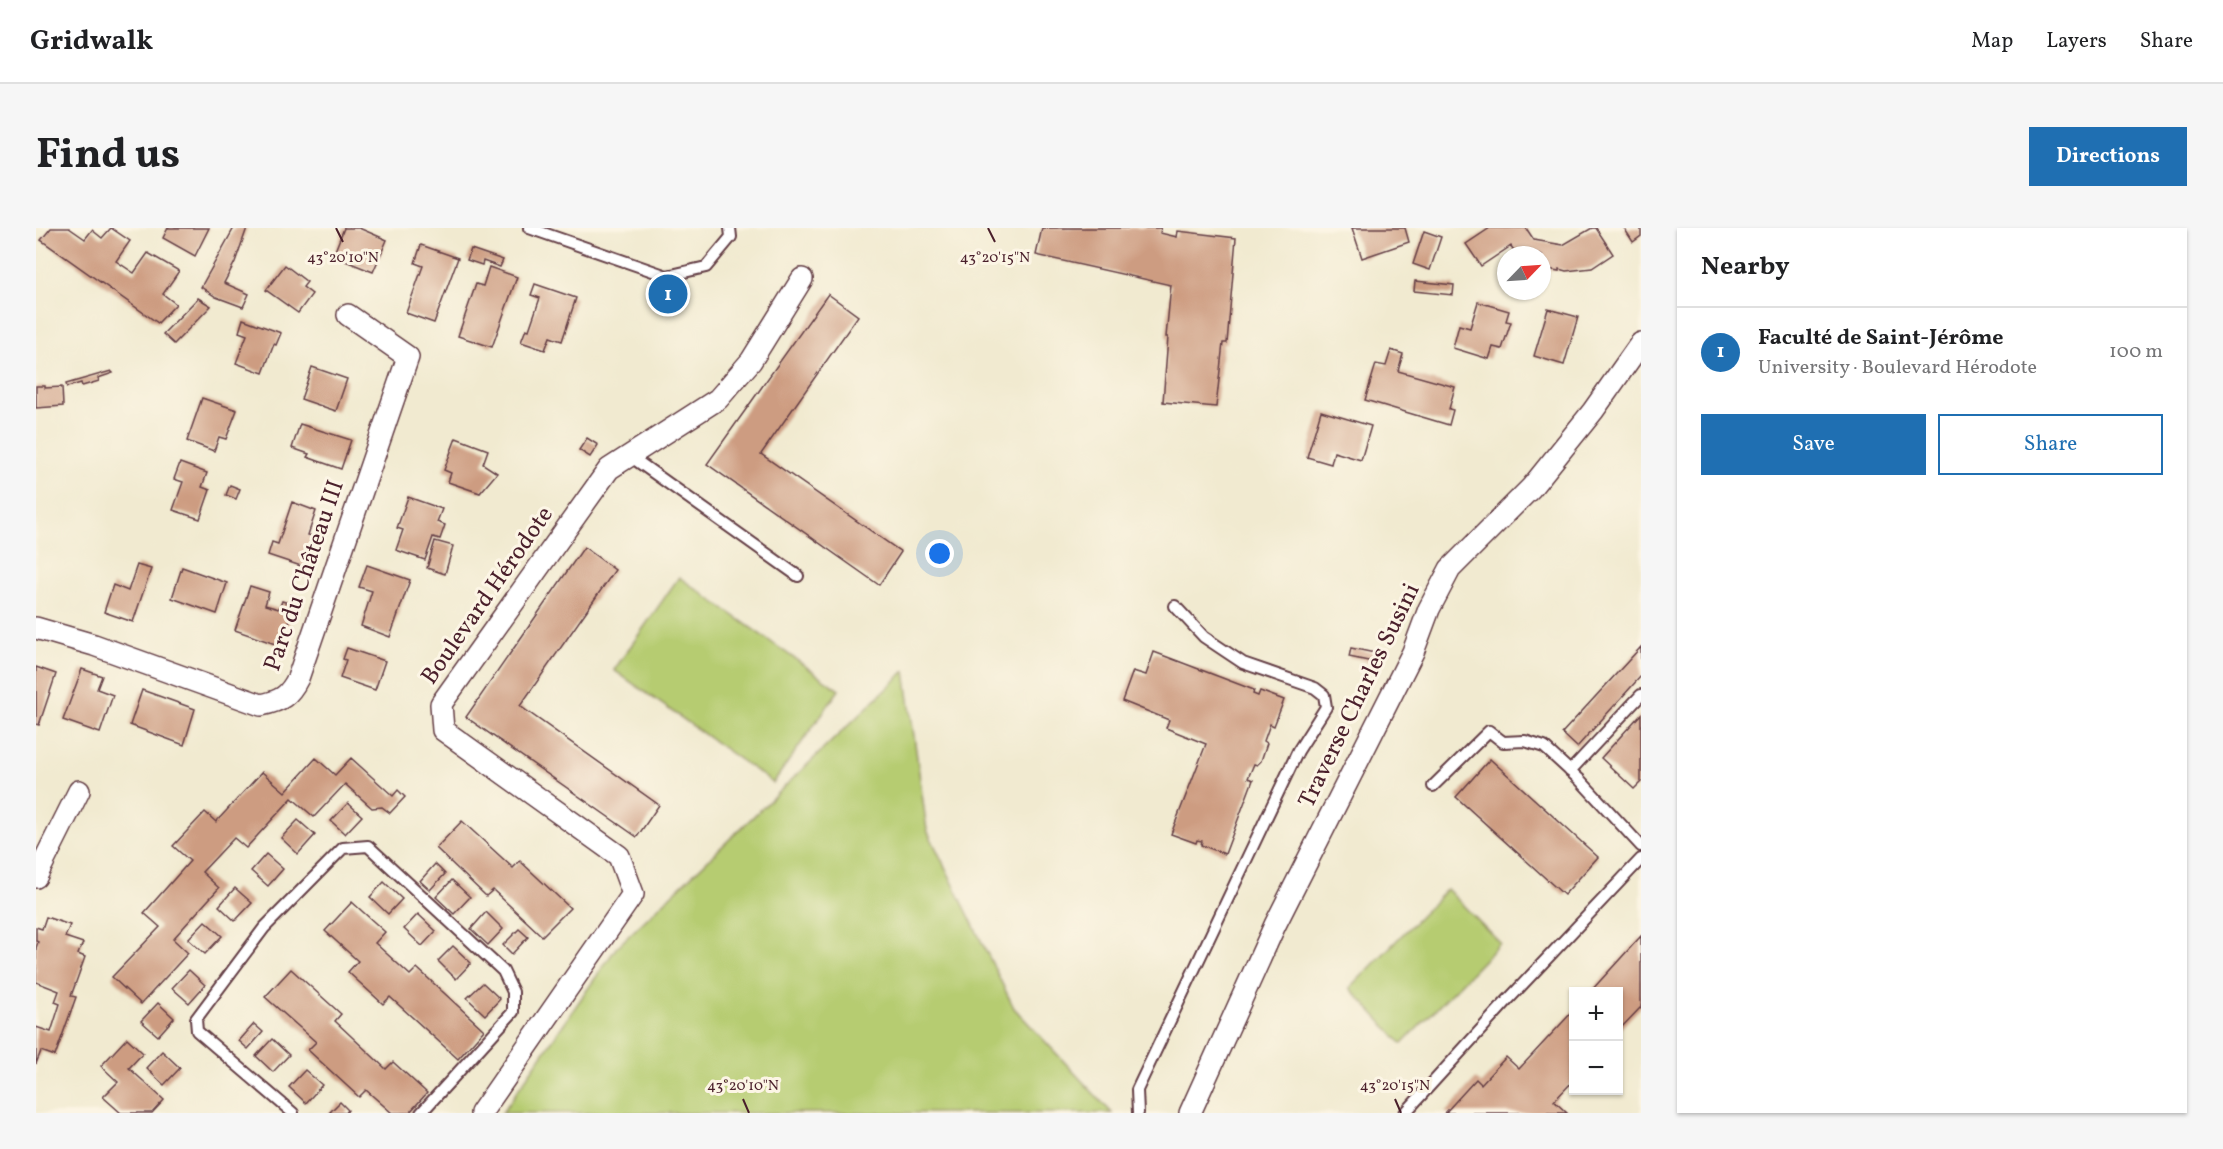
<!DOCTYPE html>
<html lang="en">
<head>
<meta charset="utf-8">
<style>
	body { margin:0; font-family:Vollkorn,serif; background:#f6f6f6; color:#202124 }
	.controls { position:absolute; right:18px; bottom:18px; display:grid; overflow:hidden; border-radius:0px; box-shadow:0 2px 4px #0004 }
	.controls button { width:54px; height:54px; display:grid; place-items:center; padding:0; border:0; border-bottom:2px solid #e0e0e0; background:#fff; color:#202124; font:30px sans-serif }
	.compass { position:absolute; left:1461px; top:18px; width:54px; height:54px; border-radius:50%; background:#fff; box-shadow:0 2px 4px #0004; rotate:65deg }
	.you { position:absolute; left:904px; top:326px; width:21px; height:21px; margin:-15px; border:4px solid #fff; border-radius:50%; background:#1a73e8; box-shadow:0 0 0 9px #1a73e833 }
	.badge { display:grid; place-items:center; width:39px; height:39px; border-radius:50%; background:#1f6fb2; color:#fff; font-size:20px; font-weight:700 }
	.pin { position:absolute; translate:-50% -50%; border:3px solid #fff; box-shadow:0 2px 6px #0006 }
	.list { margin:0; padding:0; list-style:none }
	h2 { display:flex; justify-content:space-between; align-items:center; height:78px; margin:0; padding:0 24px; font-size:26px }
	h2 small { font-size:20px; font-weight:400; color:#757577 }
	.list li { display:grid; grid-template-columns:39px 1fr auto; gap:18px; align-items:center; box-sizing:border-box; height:90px; padding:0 24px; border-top:2px solid #e0e0e0 }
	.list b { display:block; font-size:22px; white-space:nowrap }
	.list p { margin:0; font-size:20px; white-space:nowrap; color:#757577 }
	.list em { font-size:20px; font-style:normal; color:#757577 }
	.actions { display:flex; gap:12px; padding:18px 24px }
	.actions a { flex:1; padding:14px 0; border:2px solid #1f6fb2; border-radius:0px; text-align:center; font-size:21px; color:#1f6fb2 }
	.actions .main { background:#1f6fb2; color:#fff }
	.map { position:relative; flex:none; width:1605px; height:885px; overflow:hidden; border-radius:0px }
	header { display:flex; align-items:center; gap:36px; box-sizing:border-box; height:84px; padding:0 30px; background:#fff; border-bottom:2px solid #e0e0e0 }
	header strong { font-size:28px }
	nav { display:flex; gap:33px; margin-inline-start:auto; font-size:21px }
	.intro { display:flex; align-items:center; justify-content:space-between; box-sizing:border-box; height:144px; padding:0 36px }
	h1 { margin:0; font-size:42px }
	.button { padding:15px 27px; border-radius:0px; background:#1f6fb2; color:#fff; font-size:21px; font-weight:700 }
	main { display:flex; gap:36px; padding:0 36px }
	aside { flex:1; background:#fff; border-radius:0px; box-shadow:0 2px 4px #0004 }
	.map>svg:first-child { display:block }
</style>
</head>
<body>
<header>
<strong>Gridwalk</strong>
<nav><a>Map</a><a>Layers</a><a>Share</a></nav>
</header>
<div class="intro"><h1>Find us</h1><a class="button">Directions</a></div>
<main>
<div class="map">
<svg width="1605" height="885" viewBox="0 0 1605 885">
	<rect width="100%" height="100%" fill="#fcf5e5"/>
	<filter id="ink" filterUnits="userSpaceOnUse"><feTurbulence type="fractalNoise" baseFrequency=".0167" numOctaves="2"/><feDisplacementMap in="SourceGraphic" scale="12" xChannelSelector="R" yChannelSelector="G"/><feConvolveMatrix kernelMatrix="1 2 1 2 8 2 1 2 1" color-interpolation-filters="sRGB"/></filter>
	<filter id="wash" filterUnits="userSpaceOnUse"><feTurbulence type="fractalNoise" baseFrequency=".008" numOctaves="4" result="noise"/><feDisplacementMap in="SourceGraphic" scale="24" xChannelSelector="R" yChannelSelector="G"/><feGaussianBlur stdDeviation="1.35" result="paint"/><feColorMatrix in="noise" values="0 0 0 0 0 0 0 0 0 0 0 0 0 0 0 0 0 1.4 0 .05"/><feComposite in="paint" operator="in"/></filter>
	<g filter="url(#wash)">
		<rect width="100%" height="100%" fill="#f1ead0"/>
		<!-- green -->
		<g fill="#b6cc71" stroke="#80764e" stroke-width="1.5">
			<path d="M643,349L803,462L737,555L578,442Z"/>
			<path d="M869,443L891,602L978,780L1076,885H466L580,720Z"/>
			<path d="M1411,661L1464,715L1366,816L1314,760Z"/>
		</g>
		<g id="blocks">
			<!-- building -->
			<g fill="#cd9c81">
				<path d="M15,0H33L49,11L56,2L66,10L75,0L94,13L80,33L98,45L112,25L143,43L127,66L140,76L122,95L5,12Z"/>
				<path d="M132,0H173L159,28L127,10Z"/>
				<path d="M198,0H211L199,34L188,55L213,66L207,79L180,69L165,59Z"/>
				<path d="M308,0H323L351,12L337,44L297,28Z"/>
				<path d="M1006,0H1125L1124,5L1141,9L1142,3L1200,10L1191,115H1187L1180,179L1127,174L1132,109H1130L1135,57L1000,27Z"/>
				<path d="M1316,0H1369L1373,14L1326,30Z"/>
				<path d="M1454,0H1490L1498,12L1527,17L1556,0H1560L1577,26L1556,40L1530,43L1523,41V43L1506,40V27H1481L1475,18L1445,38L1430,16Z"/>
				<path d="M1588,0H1605V8L1597,14Z"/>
				<path d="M1388,3L1405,9L1394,42L1377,36Z"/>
				<path d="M385,17L422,30L398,95L370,85L387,38L379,35Z"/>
				<path d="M435,21L467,32L464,39L447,33L446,37L431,32Z"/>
				<path d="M249,37L271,54L267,59L276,66L262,85L230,62Z"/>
				<path d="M453,39L481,49L456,119L422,108L440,56L447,58Z"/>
				<path d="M1379,53L1418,57L1417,67L1378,63Z"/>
				<path d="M499,56L540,70L526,113L514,109L509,122L485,114L490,101L493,102L504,70L495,67Z"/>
				<path d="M792,66L822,88L725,226L865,324L843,357L671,236Z"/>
				<path d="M162,70L175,78L138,116L127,106Z"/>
				<path d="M1442,74L1473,83L1470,93L1475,94L1466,121L1457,119L1453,131L1417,120L1423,97L1434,100Z"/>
				<path d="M1512,81L1542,89L1528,137L1498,128Z"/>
				<path d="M207,91L245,105L240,117L238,116L227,145L200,135L211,107L203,104Z"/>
				<path d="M1355,122L1367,126L1362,143L1419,159L1413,181L1417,182L1413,197L1329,172L1340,136L1350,138Z"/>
				<path d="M276,139L311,151L300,183L265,171Z"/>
				<path d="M75,143L77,145L62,150L63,153L46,158L45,155L31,159L30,156Z"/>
				<path d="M0,158H9V160L26,159L27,178L0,180Z"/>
				<path d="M166,170L201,182L190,211L183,209L178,223L151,213Z"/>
				<path d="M1285,183L1335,198L1325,232L1298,224L1295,236L1271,229Z"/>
				<path d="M264,196L315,212L305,241L271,229L273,226L256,220Z"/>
				<path d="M420,210L452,222L447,236L461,245L444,265L412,254L415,245L408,242Z"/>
				<path d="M551,210L562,217L554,229L543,222Z"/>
				<path d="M144,235L171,245L166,259L174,262L164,291L137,282L147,254L138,251Z"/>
				<path d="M194,257L204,261L200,271L190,267Z"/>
				<path d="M372,269L406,281L401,294L409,297L404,311L397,309L389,332L360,322L367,302L361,300Z"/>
				<path d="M256,274L280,283L272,307L284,310L274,341L232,327L236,314L242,316Z"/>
				<path d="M399,313L417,318L409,346L391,340Z"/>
				<path d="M548,319L579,342L484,478L623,577L601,609L430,489Z"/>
				<path d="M101,337L115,341L97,394L68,384L77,357L92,363Z"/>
				<path d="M331,337L374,352L354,409L325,398L336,363L323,359Z"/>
				<path d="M146,339L191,355L181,386L136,370Z"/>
				<path d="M214,358L233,364L229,377L243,381L246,373L259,377L245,418L199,402Z"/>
				<path d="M1605,419V448L1541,519L1526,505Z"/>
				<path d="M311,420L349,433L339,462L304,450L310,432L307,431Z"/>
				<path d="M1315,420L1344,426L1342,435L1313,429Z"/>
				<path d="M1118,424L1218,462L1217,466L1222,468L1224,463L1248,472L1238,498L1234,496L1228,513L1231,515L1225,533L1221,537L1218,536L1212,550L1217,552L1189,626L1165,617L1166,613L1161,612L1160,615L1135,606L1170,516L1130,500L1133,492L1086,473L1097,443L1110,447Z"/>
				<path d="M0,439L20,446L3,497L0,496Z"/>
				<path d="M46,441L66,448L61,461L77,467L64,505L27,492Z"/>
				<path d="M106,462L159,481L148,517L94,497Z"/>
				<path d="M1605,486V554L1598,561L1565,530Z"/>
				<path d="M280,530L299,547L315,530L357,568L362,562L369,569L354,585L346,579L336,580L309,556L278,589L256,570L210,620L198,610L166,644L183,660L137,711L152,725L105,776L76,749L124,699L108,685L154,633L137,618L169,584L180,594L226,544L249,564Z"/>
				<path d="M1454,531L1562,629L1528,667L1420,569Z"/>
				<path d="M312,575L326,588L309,606L295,593Z"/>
				<path d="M262,592L279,607L262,626L245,610Z"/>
				<path d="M426,593L477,640L484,633L534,680L506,708L457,662L450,668L400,620Z"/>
				<path d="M230,626L247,641L232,658L215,643Z"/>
				<path d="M399,636L409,646L394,662L384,653Z"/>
				<path d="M416,652L434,669L418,686L400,669Z"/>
				<path d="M348,654L366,671L352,686L334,669Z"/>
				<path d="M199,660L216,675L199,693L183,678Z"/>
				<path d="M316,674L349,704L339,715L374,747L381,740L448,802L422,831L354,769L347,776L312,744L322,733L289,703Z"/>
				<path d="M450,684L467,701L452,717L435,701Z"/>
				<path d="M382,686L400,703L386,718L368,701Z"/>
				<path d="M10,689L34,697L29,709L47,715L42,726L49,729L35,768L40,769L19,828L5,823L0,836V799L15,804L24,776L19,774L23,763L0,754V720L2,714L0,713V699L6,701Z"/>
				<path d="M169,693L186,708L169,726L152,711Z"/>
				<path d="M483,701L492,709L476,726L467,717Z"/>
				<path d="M1605,708V779L1582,803V764H1554Z"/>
				<path d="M417,718L435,735L420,751L402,733Z"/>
				<path d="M255,741L305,786L299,793L350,841L357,834L391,865L373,885H356L330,862L323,869L272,822L280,814L229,769Z"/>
				<path d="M153,742L169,757L153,775L136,760Z"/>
				<path d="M447,755L464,771L449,787L431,770Z"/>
				<path d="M122,775L138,790L122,808L105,793Z"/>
				<path d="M1538,782V852L1518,873L1531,885H1409L1440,851L1445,856L1470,829L1483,841Z"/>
				<path d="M218,796L227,804L212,821L203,813Z"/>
				<path d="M91,810L107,825L93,840L128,872L116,885H85L67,869L82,854L65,838Z"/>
				<path d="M236,811L253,827L237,844L220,828Z"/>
				<path d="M126,823L144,840L128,857L110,840Z"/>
				<path d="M269,842L286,857L270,875L253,859Z"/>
				<path d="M304,874L312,882L310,885H293Z"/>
			</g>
		</g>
	</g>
	<g filter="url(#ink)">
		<use href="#blocks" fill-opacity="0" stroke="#633d44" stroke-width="1.5"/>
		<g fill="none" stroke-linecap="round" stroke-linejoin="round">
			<defs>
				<g id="lane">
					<path d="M493,0L631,48L670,39L695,9L694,0"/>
					<path d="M594,228L762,348"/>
					<path d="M1534,543L1605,467"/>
					<path d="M1397,558L1453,503L1467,514L1489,513L1508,519L1544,552L1605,618"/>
					<path d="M257,885L161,803L160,791L228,700L307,620L332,618L467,743L477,764V784L385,885"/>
					<path d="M1102,885L1101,862L1262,523L1290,479L1288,467L1279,460L1207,435L1168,409L1139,378"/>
					<path d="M1369,885L1469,775L1605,631"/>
				</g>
				<g id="street">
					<path d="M0,400L58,417L225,477C245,473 253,468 262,450L372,129L312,87"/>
					<path d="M0,649L43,563"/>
					<path d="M445,885L597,666L583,628L407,502L405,476L573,241L682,171L715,133L766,51"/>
					<path d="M1154,885L1239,697L1377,424L1393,381L1414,341L1495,260L1557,183L1605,115"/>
				</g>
			</defs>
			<!-- lane casing -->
			<use href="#lane" stroke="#633d44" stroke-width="14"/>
			<!-- street casing -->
			<use href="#street" stroke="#633d44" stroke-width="24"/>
			<!-- lane -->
			<use href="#lane" stroke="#fff" stroke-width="10"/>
			<!-- street -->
			<use href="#street" stroke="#fff" stroke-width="21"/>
		</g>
	</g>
	<!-- ticks -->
	<path fill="none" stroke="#4a1f2b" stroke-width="2" d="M300,0L307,14M952,0L959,14M707,871L713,885M1359,871L1365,885"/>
	<g text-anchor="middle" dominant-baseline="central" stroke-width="6" stroke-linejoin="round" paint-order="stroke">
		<!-- street labels -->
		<g font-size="24" fill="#4a1f2b" stroke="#fcf5e5">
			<text transform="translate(269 348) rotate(-71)">Parc du Château III</text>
			<text transform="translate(452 368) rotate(-55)">Boulevard Hérodote</text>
			<text transform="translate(1324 468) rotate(-64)">Traverse Charles Susini</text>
		</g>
	</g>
	<g font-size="15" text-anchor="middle" fill="#4a1f2b" stroke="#fcf5e5" stroke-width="6" stroke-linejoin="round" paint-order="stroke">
		<text x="307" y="34">43°20'10"N</text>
		<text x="959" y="34">43°20'15"N</text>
		<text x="707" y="862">43°20'10"N</text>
		<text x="1359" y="862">43°20'15"N</text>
	</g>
</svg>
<div class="controls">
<button>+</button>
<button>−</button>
</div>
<svg class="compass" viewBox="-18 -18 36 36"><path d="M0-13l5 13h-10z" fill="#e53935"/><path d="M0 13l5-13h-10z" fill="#757577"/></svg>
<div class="you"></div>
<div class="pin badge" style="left:632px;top:66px">1</div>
</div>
<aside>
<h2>Nearby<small></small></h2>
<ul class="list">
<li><span class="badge">1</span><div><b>Faculté de Saint-Jérôme</b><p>University · Boulevard Hérodote</p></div><em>100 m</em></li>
</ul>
<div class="actions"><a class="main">Save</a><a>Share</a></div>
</aside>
</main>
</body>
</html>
